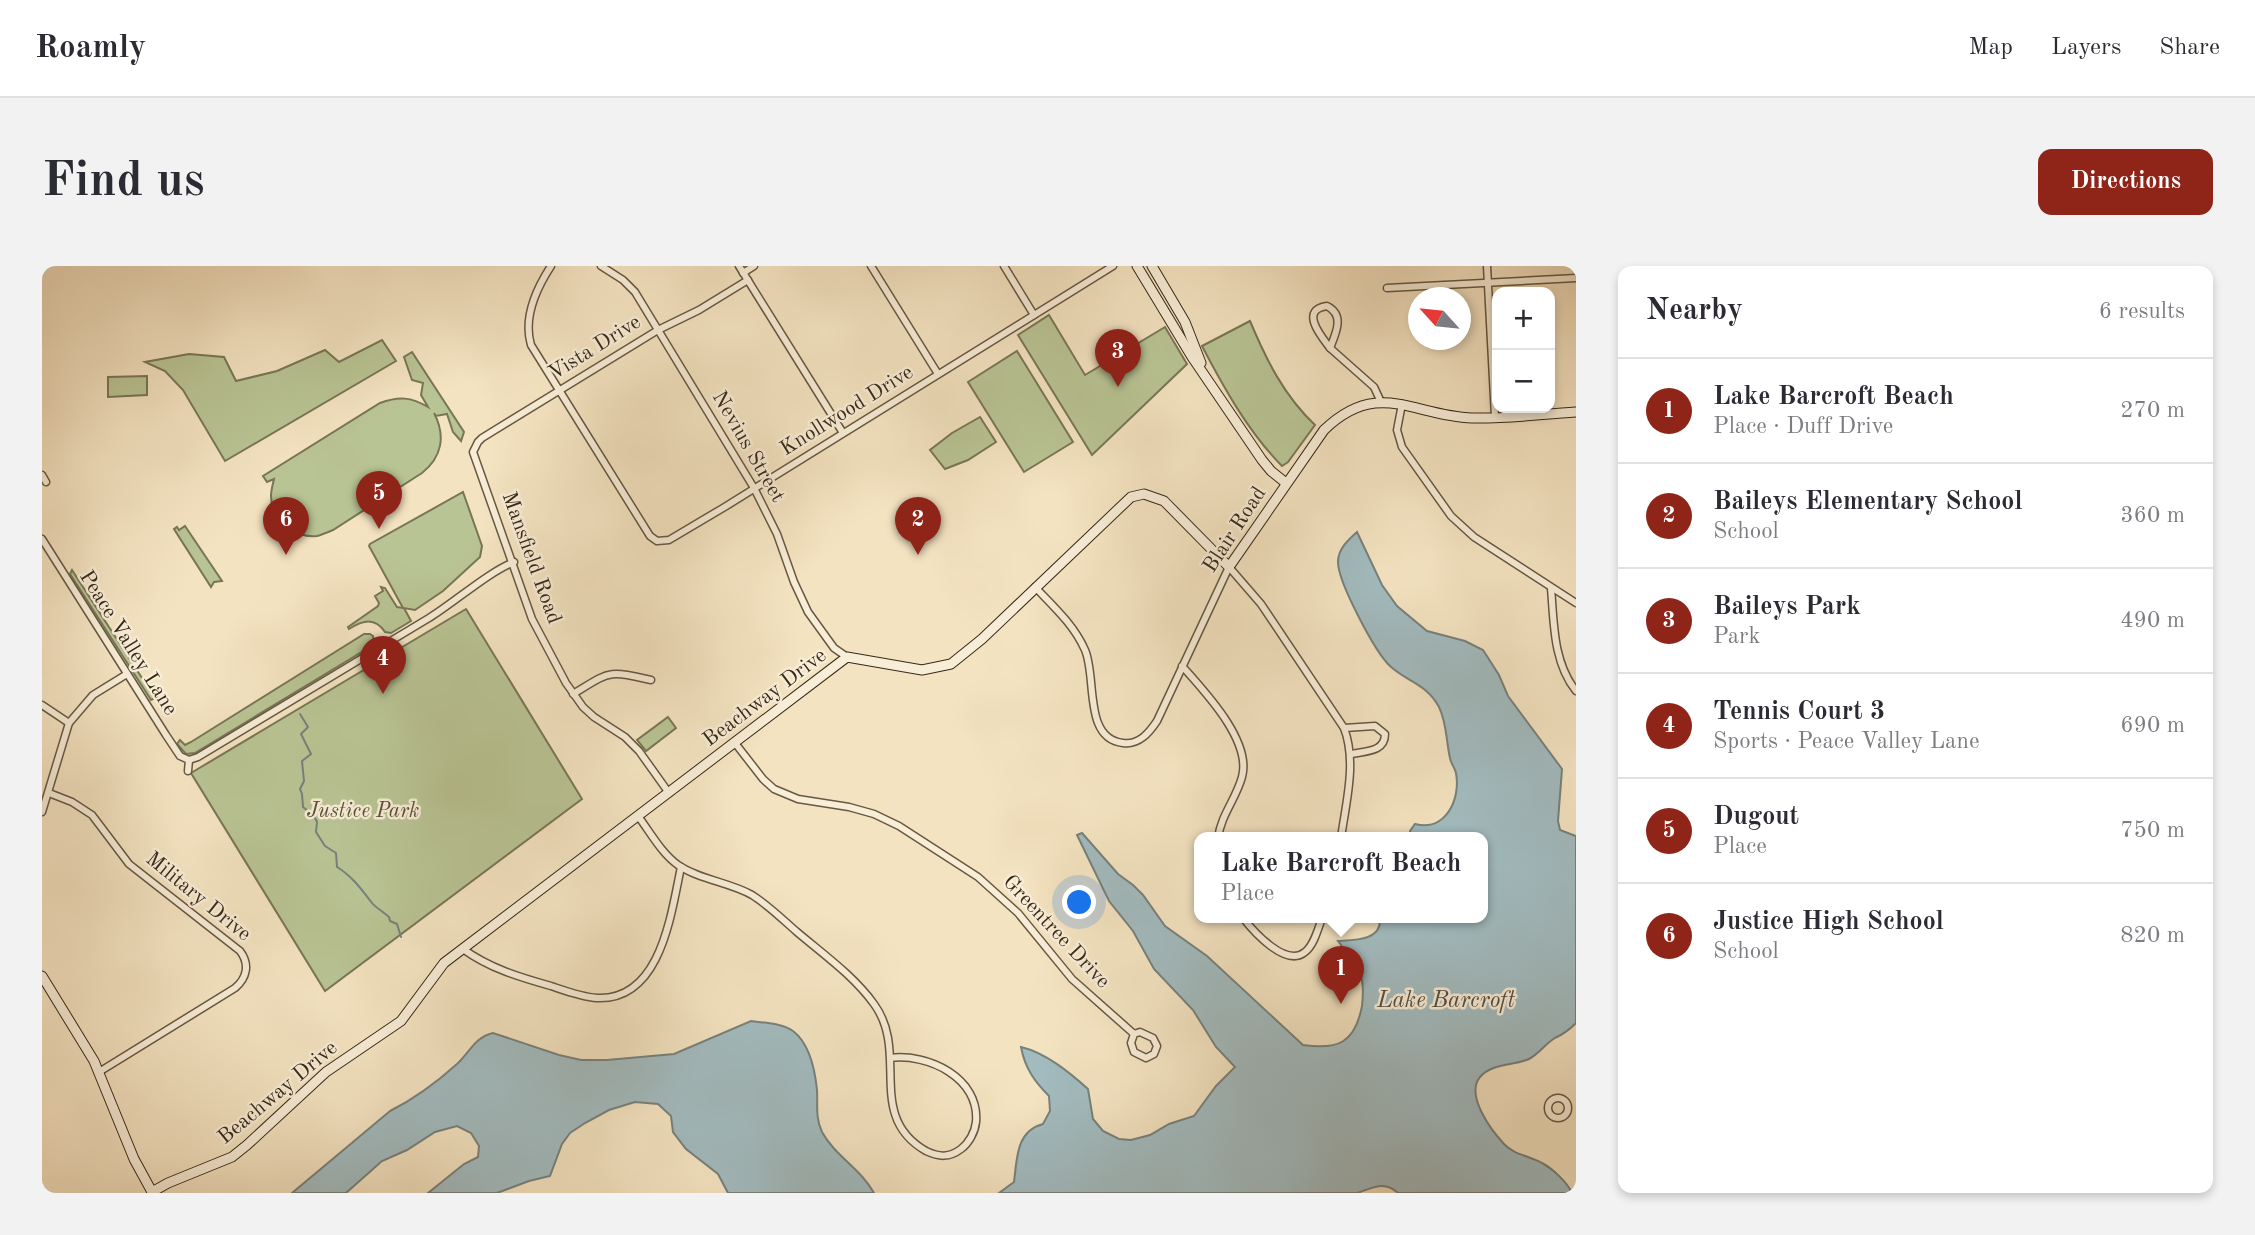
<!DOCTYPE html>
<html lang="en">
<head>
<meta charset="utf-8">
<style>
	body { margin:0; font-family:"Old Standard TT",serif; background:#f2f2f3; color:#2b2b33 }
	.controls { position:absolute; right:21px; top:21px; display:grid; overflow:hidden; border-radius:14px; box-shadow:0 4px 10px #0003 }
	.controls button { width:63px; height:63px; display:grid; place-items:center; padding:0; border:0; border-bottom:2px solid #e1e1e2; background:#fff; color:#2b2b33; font:35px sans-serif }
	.compass { position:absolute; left:1366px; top:21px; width:63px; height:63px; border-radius:50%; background:#fff; box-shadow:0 4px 10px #0003; rotate:297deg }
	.you { position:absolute; left:1038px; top:637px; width:24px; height:24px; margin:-18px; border:5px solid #fff; border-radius:50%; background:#1a73e8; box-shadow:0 0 0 10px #1a73e833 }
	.badge { display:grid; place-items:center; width:46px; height:46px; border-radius:50%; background:#8f2418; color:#fff; font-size:23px; font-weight:700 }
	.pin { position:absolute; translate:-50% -58px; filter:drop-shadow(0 2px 4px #0008) }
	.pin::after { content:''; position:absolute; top:37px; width:24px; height:21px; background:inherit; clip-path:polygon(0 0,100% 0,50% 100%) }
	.popup { position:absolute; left:1152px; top:566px; width:294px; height:91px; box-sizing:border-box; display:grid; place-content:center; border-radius:14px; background:#fff; filter:drop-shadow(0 2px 5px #0005); font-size:23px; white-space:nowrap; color:#7c7c81 }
	.popup b { font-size:26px; color:#2b2b33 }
	.popup::after { content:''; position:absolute; left:50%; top:100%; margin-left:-14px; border:14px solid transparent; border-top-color:#fff }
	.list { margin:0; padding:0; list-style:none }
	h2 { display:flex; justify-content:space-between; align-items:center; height:91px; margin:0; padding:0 28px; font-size:30px }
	h2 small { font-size:23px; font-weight:400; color:#7c7c81 }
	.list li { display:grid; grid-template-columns:46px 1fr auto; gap:21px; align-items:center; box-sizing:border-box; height:105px; padding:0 28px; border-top:2px solid #e1e1e2 }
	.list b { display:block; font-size:26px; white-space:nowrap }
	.list p { margin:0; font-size:23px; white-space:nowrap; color:#7c7c81 }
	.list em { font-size:23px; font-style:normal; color:#7c7c81 }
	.map { position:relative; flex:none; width:1534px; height:927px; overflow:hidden; border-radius:14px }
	header { display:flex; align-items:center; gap:42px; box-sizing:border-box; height:98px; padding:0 35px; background:#fff; border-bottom:2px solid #e1e1e2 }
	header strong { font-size:33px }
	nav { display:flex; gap:38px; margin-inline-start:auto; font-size:24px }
	.intro { display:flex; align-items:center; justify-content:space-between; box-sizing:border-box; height:168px; padding:0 42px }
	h1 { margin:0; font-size:49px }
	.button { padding:18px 32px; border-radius:14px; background:#8f2418; color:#fff; font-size:24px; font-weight:700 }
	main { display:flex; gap:42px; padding:0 42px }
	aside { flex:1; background:#fff; border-radius:14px; box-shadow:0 4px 10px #0003 }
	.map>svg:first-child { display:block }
</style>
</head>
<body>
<header>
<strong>Roamly</strong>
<nav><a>Map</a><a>Layers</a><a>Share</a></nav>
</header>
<div class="intro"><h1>Find us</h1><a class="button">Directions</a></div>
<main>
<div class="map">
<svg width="1534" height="927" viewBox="0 0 1534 927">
	<rect width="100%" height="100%" fill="#f4e3c1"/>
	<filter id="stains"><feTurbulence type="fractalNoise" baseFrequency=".00286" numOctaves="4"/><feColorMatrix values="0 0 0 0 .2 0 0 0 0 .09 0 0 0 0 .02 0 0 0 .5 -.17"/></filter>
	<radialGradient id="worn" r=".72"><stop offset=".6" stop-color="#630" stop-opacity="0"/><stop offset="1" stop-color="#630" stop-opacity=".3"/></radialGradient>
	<!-- green -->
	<g fill="#b9c494" stroke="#787656" stroke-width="2">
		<path d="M1007,49L1043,109L1123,61L1145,98L1050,189L976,69Z"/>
		<path d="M1208,55C1224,93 1242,130 1273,159L1246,196L1240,200C1207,167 1182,122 1160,80Z"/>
		<path d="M340,74L354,95L183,195L141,124L123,105L103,96L147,88L182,91L194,115L235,105L283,84L297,96Z"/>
		<path d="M975,85L1031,176L982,206L926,116Z"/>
		<path d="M370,86L422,166L419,175L411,166L405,148L394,150L392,147C404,170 400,191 380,207L291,264C286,266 280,269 275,270C252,272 229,253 229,230C229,224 231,218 232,213L225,216L221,210L338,137C357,130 369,131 386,141L379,129L381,117L370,114L362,91Z"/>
		<path d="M105,110V129L66,131V111Z"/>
		<path d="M938,151L954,176L926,194L903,203L888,184L910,167Z"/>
		<path d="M421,226L440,280L438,291L401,325L373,344L362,342L369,355L349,367L343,366C333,351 321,354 307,363L306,361L336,340L337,337L333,330L341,325L339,321L343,322L355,341L361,342L327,280L328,278Z"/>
		<path d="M143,260L180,315L172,316L169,321L132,263L135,261L137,264Z"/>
		<path d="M30,304L113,432L109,434L28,308Z"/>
		<path d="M424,343L540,533L283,725L149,507Z"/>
		<path d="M322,368H328L331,370L332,377L328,381L153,487L144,488L135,478L138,474L143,479L149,476Z"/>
		<path d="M626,451L634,462L604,485L595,474Z"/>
	</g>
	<!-- water -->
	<g fill="#a2bbbf" stroke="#77817c" stroke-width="2">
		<path d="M1315,266L1340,319L1355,340L1385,365L1423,375L1441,384L1457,409L1466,430L1520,503L1516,555L1518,564L1534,570V757C1527,764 1522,768 1513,772C1504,777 1497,788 1487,793C1471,800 1450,797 1438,811C1423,829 1449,864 1462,878C1472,889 1488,890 1500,897C1511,903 1525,916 1530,927H1356C1342,914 1331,922 1315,927H957L972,916C975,893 974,865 1001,858L1008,845L1007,830C992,815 983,802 979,781C1004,787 1027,806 1046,823L1051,853L1061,865L1077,873L1089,874L1108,869L1127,858L1152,850L1174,820L1193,801L1174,781L1151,744L1112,703L1091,665L1067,635L1035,569L1040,567L1076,608L1091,619L1101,629L1123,660L1165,690L1261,779C1296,784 1313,777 1320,740C1321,731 1322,717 1318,708C1313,696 1304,686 1296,675C1312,674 1340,675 1338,652H1441V572H1369L1368,565L1373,558C1403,566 1419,534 1414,507C1413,502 1409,498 1408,492C1404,475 1405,457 1397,441C1384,417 1365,416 1348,400C1333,386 1296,316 1296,296C1296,283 1306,274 1315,266Z"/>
		<path d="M709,755C722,757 740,757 751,765C768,778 773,804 775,824C776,839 773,851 780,866C793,890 819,903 832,927H686L676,908L644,883L631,866L629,850L616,838L593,836L567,844L543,857L528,867L520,878L508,910L487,915L455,927H386L422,898L436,891L437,880L429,867L415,860L393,866L365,884L340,895L304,927H250L348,845C372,833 395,816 415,798C428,786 433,771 451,767L517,789L539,794H565L632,788Z"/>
	</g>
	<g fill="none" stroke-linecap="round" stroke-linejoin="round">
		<!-- stream -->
		<path stroke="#77817c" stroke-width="2" d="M258,448L266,461L259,468L269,488L260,495L262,515L258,523L260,528L261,541L272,550L275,556L274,566L283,580L294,587L295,601C310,610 320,624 330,637C334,642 342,646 347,651L348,655L355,658L359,671"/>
		<defs>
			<g id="street">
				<path d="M509,0C494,23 481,52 489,79L608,270L615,275L627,274L681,242L1071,0"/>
				<path d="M559,0L581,14L593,26L712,222L735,268L752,316L766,346L792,382L805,391"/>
				<path d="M697,0L801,167"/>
				<path d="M829,0L896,108"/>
				<path d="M962,0L992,49"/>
				<path d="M1445,0L1453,151"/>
				<path d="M701,7L712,0"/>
				<path d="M1345,22L1534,12"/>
				<path d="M1285,40C1303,49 1294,67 1288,82C1279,70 1257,44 1285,40Z"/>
				<path d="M1288,82L1332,121L1339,136"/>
				<path d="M1360,138L1355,164L1360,181L1409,250L1432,271L1534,337"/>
				<path d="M0,209L4,216"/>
				<path d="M0,273L124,469L138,490L147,494L146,505"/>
				<path d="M993,321C1012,341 1032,359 1043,384C1055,411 1041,473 1081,477C1097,479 1107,467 1115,455L1187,301L1219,338L1302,462C1315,496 1304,536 1299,572"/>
				<path d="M1509,322C1512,357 1511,396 1534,425"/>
				<path d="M1140,400C1163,426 1210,475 1200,511C1194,533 1179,549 1176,572"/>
				<path d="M531,428C569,405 565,404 609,414"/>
				<path d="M0,439L27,457"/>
				<path d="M1302,462L1333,460L1343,468C1343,486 1324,485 1309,488"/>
				<path d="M693,477L721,513L732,523L756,533L807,541L832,548L857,560L936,611L976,647L1030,713L1092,768L1089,777L1092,786L1104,792L1112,788L1115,780L1111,772L1098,766L1092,768"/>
				<path d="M147,494L156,491C233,445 310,399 387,352C413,336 445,307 472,296"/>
				<path d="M7,527L30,536L50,549L87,598L198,685C208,698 205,712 193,722L57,806"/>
				<path d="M627,527L597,485L583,471L552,451L541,441L524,417L490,353L431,186L436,176L440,172L616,64L657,44L706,14"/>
				<path d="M0,546L27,457L51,429L85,408"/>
				<path d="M596,550C608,566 620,588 636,599C658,614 687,616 710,629C726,639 740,653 755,666C781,688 812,710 832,738C868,787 823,850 884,885C897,891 907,892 919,883C927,877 933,866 934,856C938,812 886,787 848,792"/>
				<path d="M1201,652C1212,666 1244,702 1263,686C1272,679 1276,663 1280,652"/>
				<path d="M421,683C447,702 477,711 509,720C524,725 540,731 555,732C619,735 629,648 639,601"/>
				<circle cx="1516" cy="842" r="10"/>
			</g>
			<g id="secondary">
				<path d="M1095,0L1150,91L1220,194L1229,205L1244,217"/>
				<path d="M1110,0L1143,56L1159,97"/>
				<path d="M0,710L52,795L92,893L110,926L126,917L190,891L205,879L284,806L359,755L402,697L805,391L880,404L909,398L940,373L1089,231L1102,228L1122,235L1187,301L1282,164C1336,112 1371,150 1430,152C1465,153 1500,148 1534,146"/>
			</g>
		</defs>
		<!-- street casing -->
		<use href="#street" stroke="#665842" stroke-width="9"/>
		<!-- secondary casing -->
		<use href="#secondary" stroke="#362918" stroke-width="11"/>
		<!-- street -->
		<use href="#street" stroke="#f8edd7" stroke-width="6"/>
		<!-- secondary -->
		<use href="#secondary" stroke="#f8edd7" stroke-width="9"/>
	</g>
	<g text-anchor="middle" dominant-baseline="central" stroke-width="5" stroke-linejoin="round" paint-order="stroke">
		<!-- street labels -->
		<g font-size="21" fill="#362918" stroke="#f8edd7">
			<text transform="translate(553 82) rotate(-32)">Vista Drive</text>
			<text transform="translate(805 145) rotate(-32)">Knollwood Drive</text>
			<text transform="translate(706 181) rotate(60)">Nevius Street</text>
			<text transform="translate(1193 264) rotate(-57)">Blair Road</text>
			<text transform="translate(489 292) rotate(70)">Mansfield Road</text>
			<text transform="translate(86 377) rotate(58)">Peace Valley Lane</text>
			<text transform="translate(723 432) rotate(-37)">Beachway Drive</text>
			<text transform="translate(156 631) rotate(39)">Military Drive</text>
			<text transform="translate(1014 666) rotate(47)">Greentree Drive</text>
			<text transform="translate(236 827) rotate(-40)">Beachway Drive</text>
		</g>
		<!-- park labels -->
		<g font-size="21" font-style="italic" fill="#575037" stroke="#f8edd7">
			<text x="321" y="545">Justice Park</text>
		</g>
		<!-- water labels -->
		<g font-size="23" font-style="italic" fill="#514e42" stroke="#f8edd7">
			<text x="1404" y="734">Lake Barcroft</text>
		</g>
	</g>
	<rect width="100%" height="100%" filter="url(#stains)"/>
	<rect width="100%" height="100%" fill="url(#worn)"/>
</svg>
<div class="controls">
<button>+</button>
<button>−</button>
</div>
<svg class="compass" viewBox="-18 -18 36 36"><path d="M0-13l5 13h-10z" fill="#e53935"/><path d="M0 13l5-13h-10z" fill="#7c7c81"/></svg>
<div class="you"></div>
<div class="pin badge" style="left:1299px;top:738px">1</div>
<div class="popup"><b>Lake Barcroft Beach</b>Place</div>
<div class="pin badge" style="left:876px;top:289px">2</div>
<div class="pin badge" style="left:1076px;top:121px">3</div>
<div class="pin badge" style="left:341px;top:428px">4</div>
<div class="pin badge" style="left:337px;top:263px">5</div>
<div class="pin badge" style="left:244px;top:289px">6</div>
</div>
<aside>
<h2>Nearby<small>6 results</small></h2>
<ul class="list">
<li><span class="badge">1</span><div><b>Lake Barcroft Beach</b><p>Place · Duff Drive</p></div><em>270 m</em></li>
<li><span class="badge">2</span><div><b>Baileys Elementary School</b><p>School</p></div><em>360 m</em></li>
<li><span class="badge">3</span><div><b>Baileys Park</b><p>Park</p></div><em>490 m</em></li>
<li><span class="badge">4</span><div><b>Tennis Court 3</b><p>Sports · Peace Valley Lane</p></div><em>690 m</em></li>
<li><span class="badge">5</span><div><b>Dugout</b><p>Place</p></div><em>750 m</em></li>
<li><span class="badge">6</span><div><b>Justice High School</b><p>School</p></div><em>820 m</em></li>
</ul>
</aside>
</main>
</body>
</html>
